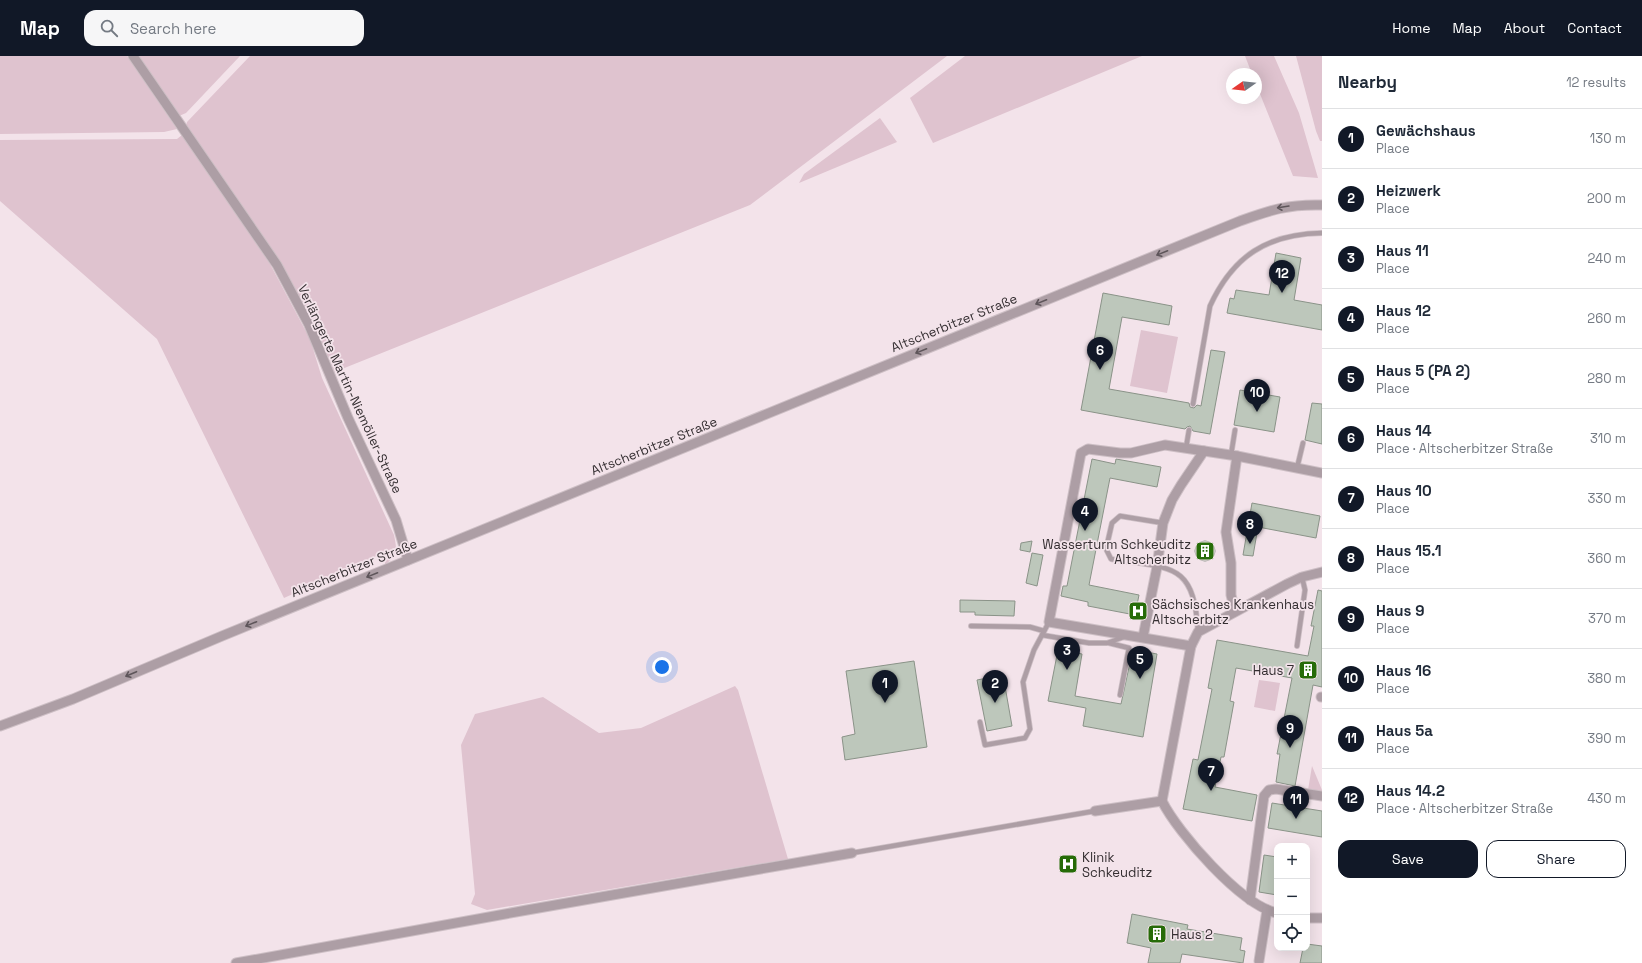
<!DOCTYPE html>
<html lang="en">
<head>
<meta charset="utf-8">
<style>
	body { margin:0; font-family:"Space Grotesk",sans-serif; background:#f6f6f7; color:#1f2937 }
	.controls { position:absolute; right:12px; bottom:12px; display:grid; overflow:hidden; border-radius:8px; box-shadow:0 4px 16px #0002 }
	.controls button { width:36px; height:36px; display:grid; place-items:center; padding:0; border:0; border-bottom:1px solid #e0e1e3; background:#fff; color:#1f2937; font:20px sans-serif }
	.compass { position:absolute; left:1226px; top:12px; width:36px; height:36px; border-radius:50%; background:#fff; box-shadow:0 4px 16px #0002; rotate:256deg }
	.you { position:absolute; left:662px; top:611px; width:14px; height:14px; margin:-10px; border:3px solid #fff; border-radius:50%; background:#1a73e8; box-shadow:0 0 0 6px #1a73e833 }
	.badge { display:grid; place-items:center; width:26px; height:26px; border-radius:50%; background:#111827; color:#fff; font-size:13px; font-weight:700 }
	.pin { position:absolute; translate:-50% -33px; filter:drop-shadow(0 1px 2px #0008) }
	.pin::after { content:''; position:absolute; top:21px; width:14px; height:12px; background:inherit; clip-path:polygon(0 0,100% 0,50% 100%) }
	.list { margin:0; padding:0; list-style:none }
	h2 { display:flex; justify-content:space-between; align-items:center; height:52px; margin:0; padding:0 16px; font-size:17px }
	h2 small { font-size:13px; font-weight:400; color:#747a83 }
	.list li { display:grid; grid-template-columns:26px 1fr auto; gap:12px; align-items:center; box-sizing:border-box; height:60px; padding:0 16px; border-top:1px solid #e0e1e3 }
	.list b { display:block; font-size:15px; white-space:nowrap }
	.list p { margin:0; font-size:13px; white-space:nowrap; color:#747a83 }
	.list em { font-size:13px; font-style:normal; color:#747a83 }
	.actions { display:flex; gap:8px; padding:12px 16px }
	.actions a { flex:1; padding:9px 0; border:1px solid #111827; border-radius:12px; text-align:center; font-size:14px; color:#111827 }
	.actions .main { background:#111827; color:#fff }
	.icon { flex:none; width:22px; height:22px; fill:none; stroke:currentColor; stroke-width:2; stroke-linecap:round; stroke-linejoin:round }
	.map { position:relative; flex:none; width:1322px; height:907px; overflow:hidden }
	header { display:flex; align-items:center; gap:24px; box-sizing:border-box; height:56px; padding:0 20px; background:#111827; color:#fff }
	header strong { font-size:19px }
	nav { display:flex; gap:22px; margin-inline-start:auto; font-size:14px }
	.search { width:280px; height:36px; background:#f6f6f7; display:flex; align-items:center; gap:10px; box-sizing:border-box; padding:0 14px; border-radius:12px; color:#747a83; font-size:15px }
	main { display:flex }
	aside { flex:1; background:#fff }
	.map>svg:first-child { display:block }
</style>
</head>
<body>
<header>
<strong>Map</strong>
<div class="search"><svg class="icon" aria-label="search" viewBox="0 0 24 24"><circle cx="10" cy="10" r="6"/><path d="M15 15l6 6"/></svg>Search here</div>
<nav><a>Home</a><a>Map</a><a>About</a><a>Contact</a></nav>
</header>
<main>
<div class="map">
<svg width="1322" height="907" viewBox="0 0 1322 907">
	<rect width="100%" height="100%" fill="#f3e3ea"/>
	<!-- green -->
	<g fill="#dfc3cf">
		<path d="M0,0H127L177,73L164,76L0,78Z"/>
		<path d="M139,0H240L186,57L179,60Z"/>
		<path d="M250,0H947L750,149L332,317L313,268L186,70L187,66Z"/>
		<path d="M965,0H1142L933,87L910,42Z"/>
		<path d="M1245,0H1274L1299,57L1318,122L1293,120L1256,28V18H1252Z"/>
		<path d="M1296,0H1322V85H1320L1316,75Z"/>
		<path d="M880,62L897,86L799,127L804,118Z"/>
		<path d="M182,79L270,208L310,283L322,322L394,479C397,494 398,498 385,509V496L284,542L157,283L0,145V84L177,83Z"/>
		<path d="M1141,274L1178,281L1167,337L1130,330Z"/>
		<path d="M1259,624L1280,627L1275,655L1254,651Z"/>
		<path d="M735,630L738,634L788,803L487,854L471,848L475,838L461,689L475,658L543,641L599,677L641,672Z"/>
		<path d="M1312,710L1322,734V736L1308,734Z"/>
	</g>
	<!-- building -->
	<g fill="#bdc7bb" stroke="#8a9388">
		<path d="M1276,197L1301,202L1294,244L1322,249V274L1227,257L1230,242L1234,243L1236,234L1269,239Z"/>
		<path d="M1103,237L1172,250L1169,269L1122,261L1109,333L1189,347L1190,351L1194,352L1197,349L1201,350L1211,294L1225,296L1210,378L1193,375L1190,370L1187,371L1185,373L1081,354Z"/>
		<path d="M1240,334L1280,341L1274,376L1234,369Z"/>
		<path d="M1312,347L1322,348V388L1305,384Z"/>
		<path d="M1092,403L1115,408L1116,403L1161,411L1157,431L1110,422L1089,529L1139,539L1135,559L1088,550V546L1061,540L1063,530H1067Z"/>
		<path d="M1252,447L1320,460L1316,482L1258,471L1253,500L1243,499Z"/>
		<path d="M1032,485L1030,496L1020,494L1021,487Z"/>
		<circle cx="1205" cy="495" r="10"/>
		<path d="M1032,497L1043,499L1037,530L1026,527Z"/>
		<path d="M1318,534L1322,535V631L1313,629L1295,730L1276,726L1280,698H1277L1292,622L1236,612L1230,645L1234,646L1224,701H1221L1215,731L1257,739L1252,765L1183,753L1193,703L1198,704L1212,633L1208,632L1217,584L1308,600L1314,570H1311Z"/>
		<path d="M960,544L1015,545L1014,560L975,559V556H960Z"/>
		<path d="M1062,586L1073,588L1071,596L1082,598L1075,640L1121,648L1131,602L1140,603L1141,595L1157,598L1143,681L1083,670L1086,652L1048,645L1058,594H1061Z"/>
		<path d="M914,605L927,691L845,704L842,681L855,678L846,615Z"/>
		<path d="M1003,619L1012,670L987,675L977,624Z"/>
		<path d="M1272,747L1322,755V781L1268,772Z"/>
		<path d="M1264,799L1277,801V839L1259,836Z"/>
		<path d="M1132,858L1188,869L1187,873L1242,882L1240,894L1245,895L1243,907L1182,898L1180,907H1148L1151,892L1127,887Z"/>
		<path d="M1307,888L1322,890V907H1300L1303,892H1307Z"/>
	</g>
	<g fill="none" stroke-linecap="round" stroke-linejoin="round">
		<defs>
			<g id="service">
				<path d="M1193,348L1210,250C1233,200 1267,178 1322,177"/>
				<path d="M1186,392L1189,374"/>
				<path d="M1231,399L1235,374"/>
				<path d="M1297,412L1303,387"/>
				<path d="M1163,467L1120,460L1112,467L1106,493L1111,503C1171,513 1194,505 1198,576"/>
				<path d="M971,570L1030,571L1044,575"/>
				<path d="M1042,579L1089,587H1107L1124,581"/>
				<path d="M1109,587L1129,592L1120,639"/>
				<path d="M1297,590L1305,534L1302,521"/>
				<path d="M980,666L985,689L1025,682L1030,673L1023,626L1034,594L1049,566"/>
				<path d="M852,797L1095,755"/>
			</g>
			<g id="minor">
				<path d="M133,0L277,209L309,269L348,362L396,464L408,504"/>
				<path d="M1235,555L1231,539V507L1226,476L1237,400"/>
				<path d="M1143,581L1157,511L1163,467L1172,444L1181,429L1204,395"/>
				<path d="M1191,590L1049,566L1081,397L1088,393L1120,397H1131L1165,389L1237,400L1322,417"/>
				<path d="M1321,641H1322"/>
				<path d="M0,670L73,643L222,580L1240,165C1271,154 1288,148 1322,149"/>
				<path d="M1095,755L1162,745"/>
				<path d="M1250,844L1264,740L1269,734L1276,733L1322,740"/>
				<path d="M1277,857C1241,849 1178,777 1162,745L1191,590L1198,576L1287,528L1302,521L1322,516"/>
				<path d="M1307,862H1322"/>
				<path d="M1259,905L1267,854"/>
				<path d="M236,907L527,854L852,797"/>
			</g>
		</defs>
		<!-- service casing -->
		<use href="#service" stroke="#cdbfc5" stroke-width="6"/>
		<!-- minor casing -->
		<use href="#minor" stroke="#cdbfc5" stroke-width="11"/>
		<!-- service -->
		<use href="#service" stroke="#ad9ea5" stroke-width="4.5"/>
		<!-- minor -->
		<use href="#minor" stroke="#ad9ea5" stroke-width="9"/>
	</g>
	<!-- one-way arrows -->
	<defs><path id="oneway-shaft" d="M-6 0H5M1.5-3L5.5 0L1.5 3" fill="none" stroke-width="1.6" stroke-linecap="round" stroke-linejoin="round"/></defs>
	<g stroke="#5e555a">
		<use href="#oneway-shaft" transform="translate(1283 151) rotate(171)"/>
		<use href="#oneway-shaft" transform="translate(1162 197) rotate(158)"/>
		<use href="#oneway-shaft" transform="translate(1041 246) rotate(158)"/>
		<use href="#oneway-shaft" transform="translate(921 295) rotate(158)"/>
		<use href="#oneway-shaft" transform="translate(372 519) rotate(158)"/>
		<use href="#oneway-shaft" transform="translate(251 568) rotate(158)"/>
		<use href="#oneway-shaft" transform="translate(131 618) rotate(157)"/>
	</g>
	<!-- icons -->
	<defs>
		<symbol id="building-square" viewBox="-11 -11 22 22"><rect x="-9" y="-9" width="18" height="18" rx="4" fill="#266c08" stroke="#f3e3ea"/><path d="M-4-6H4V6H1V3H-1V6H-4ZM-2.5-4.3h1.7v1.8h-1.7ZM.8-4.3h1.7v1.8H.8ZM-2.5-1h1.7V.8h-1.7ZM.8-1h1.7V.8H.8Z" fill="#fff"/></symbol>
		<symbol id="hospital-square" viewBox="-11 -11 22 22"><rect x="-9" y="-9" width="18" height="18" rx="4" fill="#266c08" stroke="#f3e3ea"/><path d="M-5-5h3v3.5h4V-5h3V5h-3V1.5h-4V5h-3Z" fill="#fff"/></symbol>
	</defs>
	<g fill-rule="evenodd">
		<use href="#building-square" x="1194" y="484" width="22" height="22"/>
		<use href="#hospital-square" x="1127" y="544" width="22" height="22"/>
		<use href="#building-square" x="1297" y="603" width="22" height="22"/>
		<use href="#hospital-square" x="1057" y="797" width="22" height="22"/>
		<use href="#building-square" x="1146" y="867" width="22" height="22"/>
	</g>
	<g text-anchor="middle" dominant-baseline="central" stroke-width="3.5" stroke-linejoin="round" paint-order="stroke">
		<!-- street labels -->
		<g font-size="13" fill="#342e31" stroke="#f3e3ea">
			<text transform="translate(954 267) rotate(-22)">Altscherbitzer Straße</text>
			<text transform="translate(350 333) rotate(65)">Verlängerte Martin-Niemöller-Straße</text>
			<text transform="translate(654 390) rotate(-22)">Altscherbitzer Straße</text>
			<text transform="translate(354 512) rotate(-22)">Altscherbitzer Straße</text>
		</g>
		<!-- poi labels -->
		<g font-size="13" fill="#342e31" stroke="#f3e3ea" text-anchor="start">
			<text x="1191" y="488" text-anchor="end">Wasserturm Schkeuditz<tspan x="1191" dy="15">Altscherbitz</tspan></text>
			<text x="1152" y="548">Sächsisches Krankenhaus<tspan x="1152" dy="15">Altscherbitz</tspan></text>
			<text x="1294" y="614" text-anchor="end">Haus 7</text>
			<text x="1082" y="801">Klinik<tspan x="1082" dy="15">Schkeuditz</tspan></text>
			<text x="1171" y="878">Haus 2</text>
		</g>
	</g>
</svg>
<div class="controls">
<button>+</button>
<button>−</button>
<button><svg class="icon" aria-label="locate" viewBox="0 0 24 24"><circle cx="12" cy="12" r="6"/><path d="M12 2v4M12 18v4M2 12h4M18 12h4"/></svg></button>
</div>
<svg class="compass" viewBox="-18 -18 36 36"><path d="M0-13l5 13h-10z" fill="#e53935"/><path d="M0 13l5-13h-10z" fill="#747a83"/></svg>
<div class="you"></div>
<div class="pin badge" style="left:885px;top:647px">1</div>
<div class="pin badge" style="left:995px;top:647px">2</div>
<div class="pin badge" style="left:1067px;top:614px">3</div>
<div class="pin badge" style="left:1085px;top:475px">4</div>
<div class="pin badge" style="left:1140px;top:623px">5</div>
<div class="pin badge" style="left:1100px;top:314px">6</div>
<div class="pin badge" style="left:1211px;top:735px">7</div>
<div class="pin badge" style="left:1250px;top:488px">8</div>
<div class="pin badge" style="left:1290px;top:692px">9</div>
<div class="pin badge" style="left:1257px;top:356px">10</div>
<div class="pin badge" style="left:1296px;top:763px">11</div>
<div class="pin badge" style="left:1282px;top:237px">12</div>
</div>
<aside>
<h2>Nearby<small>12 results</small></h2>
<ul class="list">
<li><span class="badge">1</span><div><b>Gewächshaus</b><p>Place</p></div><em>130 m</em></li>
<li><span class="badge">2</span><div><b>Heizwerk</b><p>Place</p></div><em>200 m</em></li>
<li><span class="badge">3</span><div><b>Haus 11</b><p>Place</p></div><em>240 m</em></li>
<li><span class="badge">4</span><div><b>Haus 12</b><p>Place</p></div><em>260 m</em></li>
<li><span class="badge">5</span><div><b>Haus 5 (PA 2)</b><p>Place</p></div><em>280 m</em></li>
<li><span class="badge">6</span><div><b>Haus 14</b><p>Place · Altscherbitzer Straße</p></div><em>310 m</em></li>
<li><span class="badge">7</span><div><b>Haus 10</b><p>Place</p></div><em>330 m</em></li>
<li><span class="badge">8</span><div><b>Haus 15.1</b><p>Place</p></div><em>360 m</em></li>
<li><span class="badge">9</span><div><b>Haus 9</b><p>Place</p></div><em>370 m</em></li>
<li><span class="badge">10</span><div><b>Haus 16</b><p>Place</p></div><em>380 m</em></li>
<li><span class="badge">11</span><div><b>Haus 5a</b><p>Place</p></div><em>390 m</em></li>
<li><span class="badge">12</span><div><b>Haus 14.2</b><p>Place · Altscherbitzer Straße</p></div><em>430 m</em></li>
</ul>
<div class="actions"><a class="main">Save</a><a>Share</a></div>
</aside>
</main>
</body>
</html>
